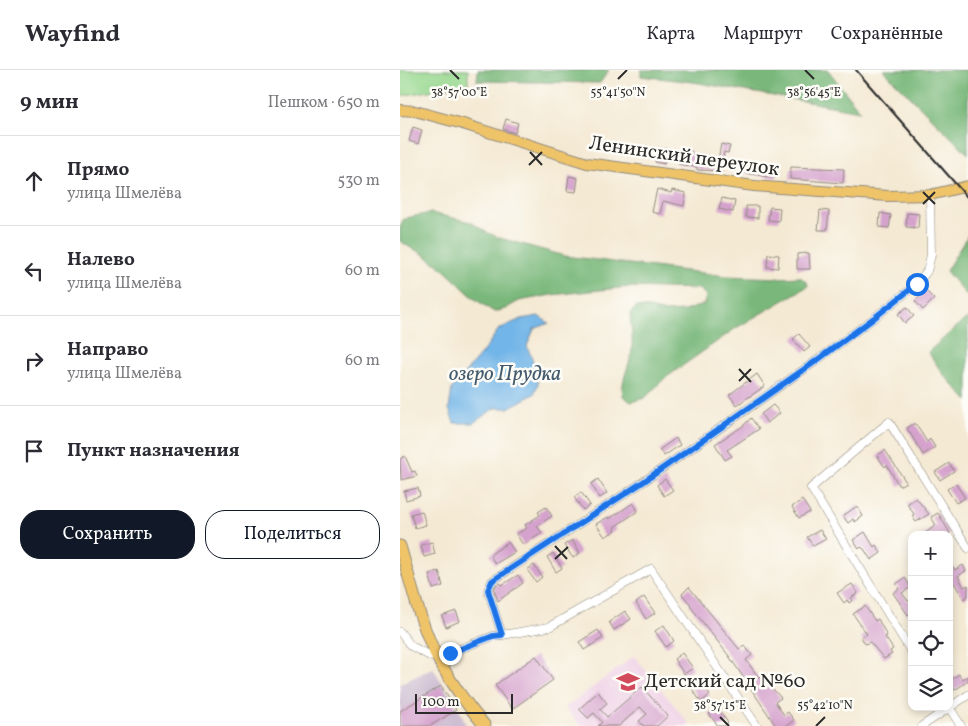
<!DOCTYPE html>
<html lang="ru">
<head>
<meta charset="utf-8">
<style>
	body { margin:0; font-family:Vollkorn,serif; background:#f2f2f3; color:#2b2b33 }
	.controls { position:absolute; right:15px; bottom:15px; display:grid; overflow:hidden; border-radius:10px; box-shadow:0 2px 8px #0003 }
	.controls button { width:45px; height:45px; display:grid; place-items:center; padding:0; border:0; border-bottom:1px solid #e1e1e2; background:#fff; color:#2b2b33; font:25px sans-serif }
	.scale { position:absolute; left:15px; bottom:12px; width:98px; box-sizing:border-box; padding-left:5px; border:2px solid #2b2b2b; border-top:0; font-size:14px; line-height:18px; white-space:nowrap; color:#2b2b2b; -webkit-text-stroke:4px #fdfcf7; paint-order:stroke }
	.stop { position:absolute; width:15px; height:15px; margin:-11px; border:4px solid #1a73e8; border-radius:50%; background:#fff }
	.stop.end { background:#1a73e8; border-color:#fff; box-shadow:0 1px 5px #0008 }
	.list { margin:0; padding:0; list-style:none }
	h2 { display:flex; justify-content:space-between; align-items:center; height:65px; margin:0; padding:0 20px; font-size:21px }
	h2 small { font-size:16px; font-weight:400; color:#7c7c81 }
	.list li { display:grid; grid-template-columns:32px 1fr auto; gap:15px; align-items:center; box-sizing:border-box; height:90px; padding:0 20px; border-top:1px solid #e1e1e2 }
	.list b { display:block; font-size:19px; white-space:nowrap }
	.list p { margin:0; font-size:16px; white-space:nowrap; color:#7c7c81 }
	.list em { font-size:16px; font-style:normal; color:#7c7c81 }
	.actions { display:flex; gap:10px; padding:15px 20px }
	.actions a { flex:1; padding:11px 0; border:1px solid #111827; border-radius:20px; text-align:center; font-size:18px; color:#111827 }
	.actions .main { background:#111827; color:#fff }
	.icon { flex:none; width:28px; height:28px; fill:none; stroke:currentColor; stroke-width:2; stroke-linecap:round; stroke-linejoin:round }
	.map { position:relative; flex:none; width:568px; height:656px; overflow:hidden }
	header { display:flex; align-items:center; gap:30px; box-sizing:border-box; height:70px; padding:0 25px; background:#fff; border-bottom:1px solid #e1e1e2 }
	header strong { font-size:24px }
	nav { display:flex; gap:28px; margin-inline-start:auto; font-size:18px }
	main { display:flex }
	aside { flex:1; background:#fff }
	.map>svg:first-child { display:block }
</style>
</head>
<body>
<header>
<strong>Wayfind</strong>
<nav><a>Карта</a><a>Маршрут</a><a>Сохранённые</a></nav>
</header>
<main>
<aside>
<h2>9 мин<small>Пешком · 650 m</small></h2>
<ul class="list">
<li><svg class="icon" aria-label="ahead" viewBox="0 0 24 24"><path d="M12 20V5M6 11l6-6 6 6"/></svg><div><b>Прямо</b><p>улица Шмелёва</p></div><em>530 m</em></li>
<li><svg class="icon" aria-label="left" viewBox="0 0 24 24"><path d="M17 20v-9H6M10 6l-5 5 5 5"/></svg><div><b>Налево</b><p>улица Шмелёва</p></div><em>60 m</em></li>
<li><svg class="icon" aria-label="right" viewBox="0 0 24 24"><path d="M7 20v-9h11M14 6l5 5-5 5"/></svg><div><b>Направо</b><p>улица Шмелёва</p></div><em>60 m</em></li>
<li><svg class="icon" aria-label="arrive" viewBox="0 0 24 24"><path d="M6 21V4h12l-3 4 3 4H6"/></svg><div><b>Пункт назначения</b></div></li>
</ul>
<div class="actions"><a class="main">Сохранить</a><a>Поделиться</a></div>
</aside>
<div class="map">
<svg width="568" height="656" viewBox="0 0 568 656">
	<rect width="100%" height="100%" fill="#fdfcf7"/>
	<filter id="ink" filterUnits="userSpaceOnUse"><feTurbulence type="fractalNoise" baseFrequency=".02" numOctaves="2"/><feDisplacementMap in="SourceGraphic" scale="10" xChannelSelector="R" yChannelSelector="G"/><feConvolveMatrix kernelMatrix="1 2 1 2 8 2 1 2 1" color-interpolation-filters="sRGB"/></filter>
	<filter id="wash" filterUnits="userSpaceOnUse"><feTurbulence type="fractalNoise" baseFrequency=".0096" numOctaves="4" result="noise"/><feDisplacementMap in="SourceGraphic" scale="20" xChannelSelector="R" yChannelSelector="G"/><feGaussianBlur stdDeviation="1.12" result="paint"/><feColorMatrix in="noise" values="0 0 0 0 0 0 0 0 0 0 0 0 0 0 0 0 0 1.4 0 .05"/><feComposite in="paint" operator="in"/></filter>
	<g filter="url(#wash)">
		<rect width="100%" height="100%" fill="#f4e9d3"/>
		<!-- built -->
		<path fill="#efd0e6" d="M234,586L290,655L288,656H181L165,638Z"/>
		<!-- industrial -->
		<path fill="#cdbed2" d="M33,598L62,645L66,656H0V614Z"/>
		<!-- green -->
		<path fill="#97d88f" stroke="#61825d" d="M0,0H68V14L0,26Z"/>
		<!-- forest -->
		<g fill="#79b87a" stroke="#527252">
			<path d="M78,0H209L200,13L77,11Z"/>
			<path d="M241,0H428L460,41L293,12L241,6Z"/>
			<path d="M483,0H568V84Z"/>
			<path d="M31,143L71,152L86,162L100,168L165,186L326,206L379,208L400,207L407,212L408,216L336,258L264,309L245,328L231,332L223,326C220,310 230,297 232,280C233,268 231,255 230,244L236,237L250,238L264,242L284,241L304,234L306,226L300,219L229,217L151,225L119,231L105,239L94,242L75,229L41,197L20,182L11,178L0,171V158L3,150L10,147Z"/>
			<path d="M568,165V227L546,201Z"/>
			<path d="M568,247V331L543,304L528,282Z"/>
		</g>
		<!-- water -->
		<path fill="#72b5e8" stroke="#4e708a" d="M138,246L149,253L134,259L127,276L136,299L138,314L134,324L108,338H95L73,353H54L49,339L52,318L82,283L99,259L121,249Z"/>
		<g id="blocks">
			<!-- building -->
			<g fill="#d5a2cd">
				<path d="M106,49L118,53L115,63L103,59Z"/>
				<path d="M13,57L22,60L18,74L9,71Z"/>
				<path d="M321,74L330,76L328,83L324,82L322,101L297,100V97L278,94L280,80L291,81V84L308,86L307,89L318,90Z"/>
				<path d="M257,78L267,79L264,94L255,92Z"/>
				<path d="M346,94L378,99L376,108L345,103Z"/>
				<path d="M391,97L444,99L443,113L390,109Z"/>
				<path d="M169,106L178,108L176,122L167,121Z"/>
				<path d="M257,119L271,123L272,120L286,123L284,136L263,131L260,144L252,142Z"/>
				<path d="M322,128L335,131L333,142L319,139Z"/>
				<path d="M346,136H358V148L346,147Z"/>
				<path d="M370,137L380,138L379,151L368,150Z"/>
				<path d="M420,140L429,141L427,160H418Z"/>
				<path d="M480,143L491,145L489,158L479,157Z"/>
				<path d="M507,143L519,144L518,158L506,157Z"/>
				<path d="M409,183L410,199H397V184Z"/>
				<path d="M368,184L379,185L378,198L367,197Z"/>
				<path d="M526,221L534,229L523,240L515,231Z"/>
				<path d="M507,237L514,246L505,253L498,244Z"/>
				<path d="M399,264L410,277L404,282L393,269Z"/>
				<path d="M357,304L365,316L337,335L329,325Z"/>
				<path d="M373,335L380,343L367,353L361,344Z"/>
				<path d="M351,348L359,359L327,380L332,386L325,390L315,374L343,356Z"/>
				<path d="M515,353L527,372L530,369L535,377L523,385L507,358Z"/>
				<path d="M276,368L280,375L264,386L259,380Z"/>
				<path d="M485,380L506,412L499,416L487,395L485,397L477,386Z"/>
				<path d="M5,386L12,402L15,401L17,406L1,410L0,389Z"/>
				<path d="M549,393L554,401L540,410L535,402Z"/>
				<path d="M198,409L207,423L200,428L191,414Z"/>
				<path d="M265,409L273,420L264,426L257,415Z"/>
				<path d="M556,414L565,428L556,433L547,419Z"/>
				<path d="M18,418L20,426L6,430L4,421Z"/>
				<path d="M181,422L190,435L183,440L174,427Z"/>
				<path d="M516,428L529,444L516,452L512,446L514,444L507,434Z"/>
				<path d="M402,430L410,442L399,448L392,437Z"/>
				<path d="M233,433L238,441L214,457L216,460L205,467L196,454L208,447L209,449Z"/>
				<path d="M457,436L463,446L455,452L453,449L448,453L443,446Z"/>
				<path d="M146,437L152,446L137,456L142,463L123,475L116,464L127,458L125,455L140,445L138,442Z"/>
				<path d="M22,441L26,455L15,458L11,444Z"/>
				<path d="M538,443L550,463L546,465H523L536,455L531,447Z"/>
				<path d="M420,460L426,469L413,476L407,467Z"/>
				<path d="M465,462L474,477L476,475L481,483L471,490L464,479L461,477L459,479L453,470Z"/>
				<path d="M172,470L180,483L173,488L164,475Z"/>
				<path d="M32,472L35,484L24,487L21,475Z"/>
				<path d="M108,472L115,482L95,494L90,485Z"/>
				<path d="M153,483L162,498L156,502L147,487Z"/>
				<path d="M134,495L142,507L136,512L127,500Z"/>
				<path d="M563,495L566,501L558,506L564,517L568,515V526L564,529L554,513L552,514L549,510V499L553,497L555,500Z"/>
				<path d="M39,501L43,516L33,519L29,504Z"/>
				<path d="M118,505L123,513L98,531L94,520L96,515L100,513L102,515Z"/>
				<path d="M505,508L511,517L502,523L508,531L512,529V542L508,545L493,523L499,519L496,514Z"/>
				<path d="M452,514L458,523L451,528L453,530L449,533L447,530L444,533L437,523Z"/>
				<path d="M289,517L339,579L344,575L352,585L346,590L359,608L361,606L381,628L375,632L384,645L388,642L394,650L386,656H376L329,586L290,536L291,535L282,524Z"/>
				<path d="M244,527L255,543L246,549L236,533Z"/>
				<path d="M465,536L475,551L478,549L487,566L485,567L493,579L490,581L492,584L484,589L470,572L465,574L461,567L467,564L453,544Z"/>
				<path d="M56,541L60,551L46,557L42,546Z"/>
				<path d="M225,541L231,549L214,560L209,552Z"/>
				<path d="M264,555L274,571L266,577L255,561Z"/>
				<path d="M198,560L203,568L184,580L179,572Z"/>
				<path d="M282,583L293,598L284,604L274,589Z"/>
				<path d="M136,586L153,610L112,639L95,615Z"/>
				<path d="M559,604L562,609L568,606V611L555,620L549,611Z"/>
				<path d="M300,611L310,625L301,632L291,617Z"/>
				<path d="M41,616L56,640L30,656H0V641Z"/>
				<path d="M242,617L268,646L257,656H244L239,651L247,644L240,637L219,656H198L202,652L194,643L188,648L179,639L198,622L207,633L200,639L207,647Z"/>
				<path d="M318,638L328,653L324,656H318L309,644Z"/>
			</g>
		</g>
	</g>
	<g filter="url(#ink)">
		<use href="#blocks" fill-opacity="0" stroke="#908a7f" stroke-width="1"/>
		<g fill="none" stroke-linecap="round" stroke-linejoin="round">
			<defs>
				<g id="minor">
					<path d="M0,562L11,576L30,586"/>
					<path d="M102,565L149,557L251,499L357,656"/>
					<path d="M512,583L411,418L489,352L568,478"/>
					<path d="M37,588L93,566L102,565L88,520L92,511L243,412L416,291L474,248L517,214L527,201L531,185L530,125"/>
					<path d="M549,637L561,656"/>
					<path d="M522,656L568,625"/>
				</g>
				<path id="major" d="M0,40L15,41L63,54L187,93L354,116L488,126L530,125L568,116"/>
				<path id="highway" d="M0,476C11,513 20,554 38,589C51,613 67,635 85,656"/>
			</defs>
			<!-- minor casing -->
			<use href="#minor" stroke="#908a7f" stroke-width="9"/>
			<!-- major casing -->
			<use href="#major" stroke="#908a7f" stroke-width="12"/>
			<!-- highway casing -->
			<use href="#highway" stroke="#908a7f" stroke-width="13"/>
			<!-- minor -->
			<use href="#minor" stroke="#fff" stroke-width="8"/>
			<!-- major -->
			<use href="#major" stroke="#efc469" stroke-width="10"/>
			<!-- highway -->
			<use href="#highway" stroke="#efc469" stroke-width="11"/>
			<!-- rail -->
			<path stroke="#2b2b2b" stroke-width="2" d="M456,0L568,128"/>
		</g>
	</g>
	<g fill="none" stroke-linecap="round" stroke-linejoin="round" filter="url(#ink)">
		<!-- route -->
		<path stroke="#1a73e8" stroke-width="6" d="M50,583L93,566L102,565L88,520L92,511L243,412L416,291L474,248L517,214"/>
	</g>
	<!-- ticks -->
	<path fill="none" stroke="#2b2b2b" stroke-width="2" d="M50,0L59,9M405,0L414,9M218,9L227,0M130,82L142,95M129,95L142,82M523,122L535,134M523,134L535,122M339,299L351,312M339,311L351,299M155,476L167,489M155,489L168,477M320,647L329,656M416,656L425,647"/>
	<!-- icons -->
	<defs>
		<symbol id="school-bare" viewBox="-9 -9 18 18"><path d="M0-5L7-2L0 1L-7-2ZM-4 1L0 2.5L4 1V4Q0 6-4 4Z" fill="#d1495b" stroke="#fdfcf7" stroke-width="2.5" paint-order="stroke"/></symbol>
	</defs>
	<g fill-rule="evenodd">
		<use href="#school-bare" x="212" y="596" width="32" height="32"/>
	</g>
	<g text-anchor="middle" dominant-baseline="central" stroke-width="5" stroke-linejoin="round" paint-order="stroke">
		<!-- street labels -->
		<g font-size="20" fill="#2b2b2b" stroke="#fdfcf7">
			<text transform="translate(284 87) rotate(8)">Ленинский переулок</text>
		</g>
		<!-- poi labels -->
		<g font-size="20" fill="#2b2b2b" stroke="#fdfcf7" text-anchor="start">
			<text x="244" y="612">Детский сад №60</text>
		</g>
		<!-- water labels -->
		<g font-size="21" font-style="italic" fill="#445b6d" stroke="#fdfcf7">
			<text x="105" y="304">озеро Прудка</text>
		</g>
	</g>
	<g font-size="12" text-anchor="middle" fill="#2b2b2b" stroke="#fdfcf7" stroke-width="5" stroke-linejoin="round" paint-order="stroke">
		<text x="218" y="26">55°41'50"N</text>
		<text x="59" y="26">38°57'00"E</text>
		<text x="414" y="26">38°56'45"E</text>
		<text x="320" y="639">38°57'15"E</text>
		<text x="425" y="639">55°42'10"N</text>
	</g>
</svg>
<div class="controls">
<button>+</button>
<button>−</button>
<button><svg class="icon" aria-label="locate" viewBox="0 0 24 24"><circle cx="12" cy="12" r="6"/><path d="M12 2v4M12 18v4M2 12h4M18 12h4"/></svg></button>
<button><svg class="icon" aria-label="layers" viewBox="0 0 24 24"><path d="M12 4l9 5-9 5-9-5zM3 14l9 5 9-5"/></svg></button>
</div>
<div class="scale">100 m</div>
<div class="stop" style="left:517px;top:214px"></div>
<div class="stop end" style="left:50px;top:583px"></div>
</div>
</main>
</body>
</html>
